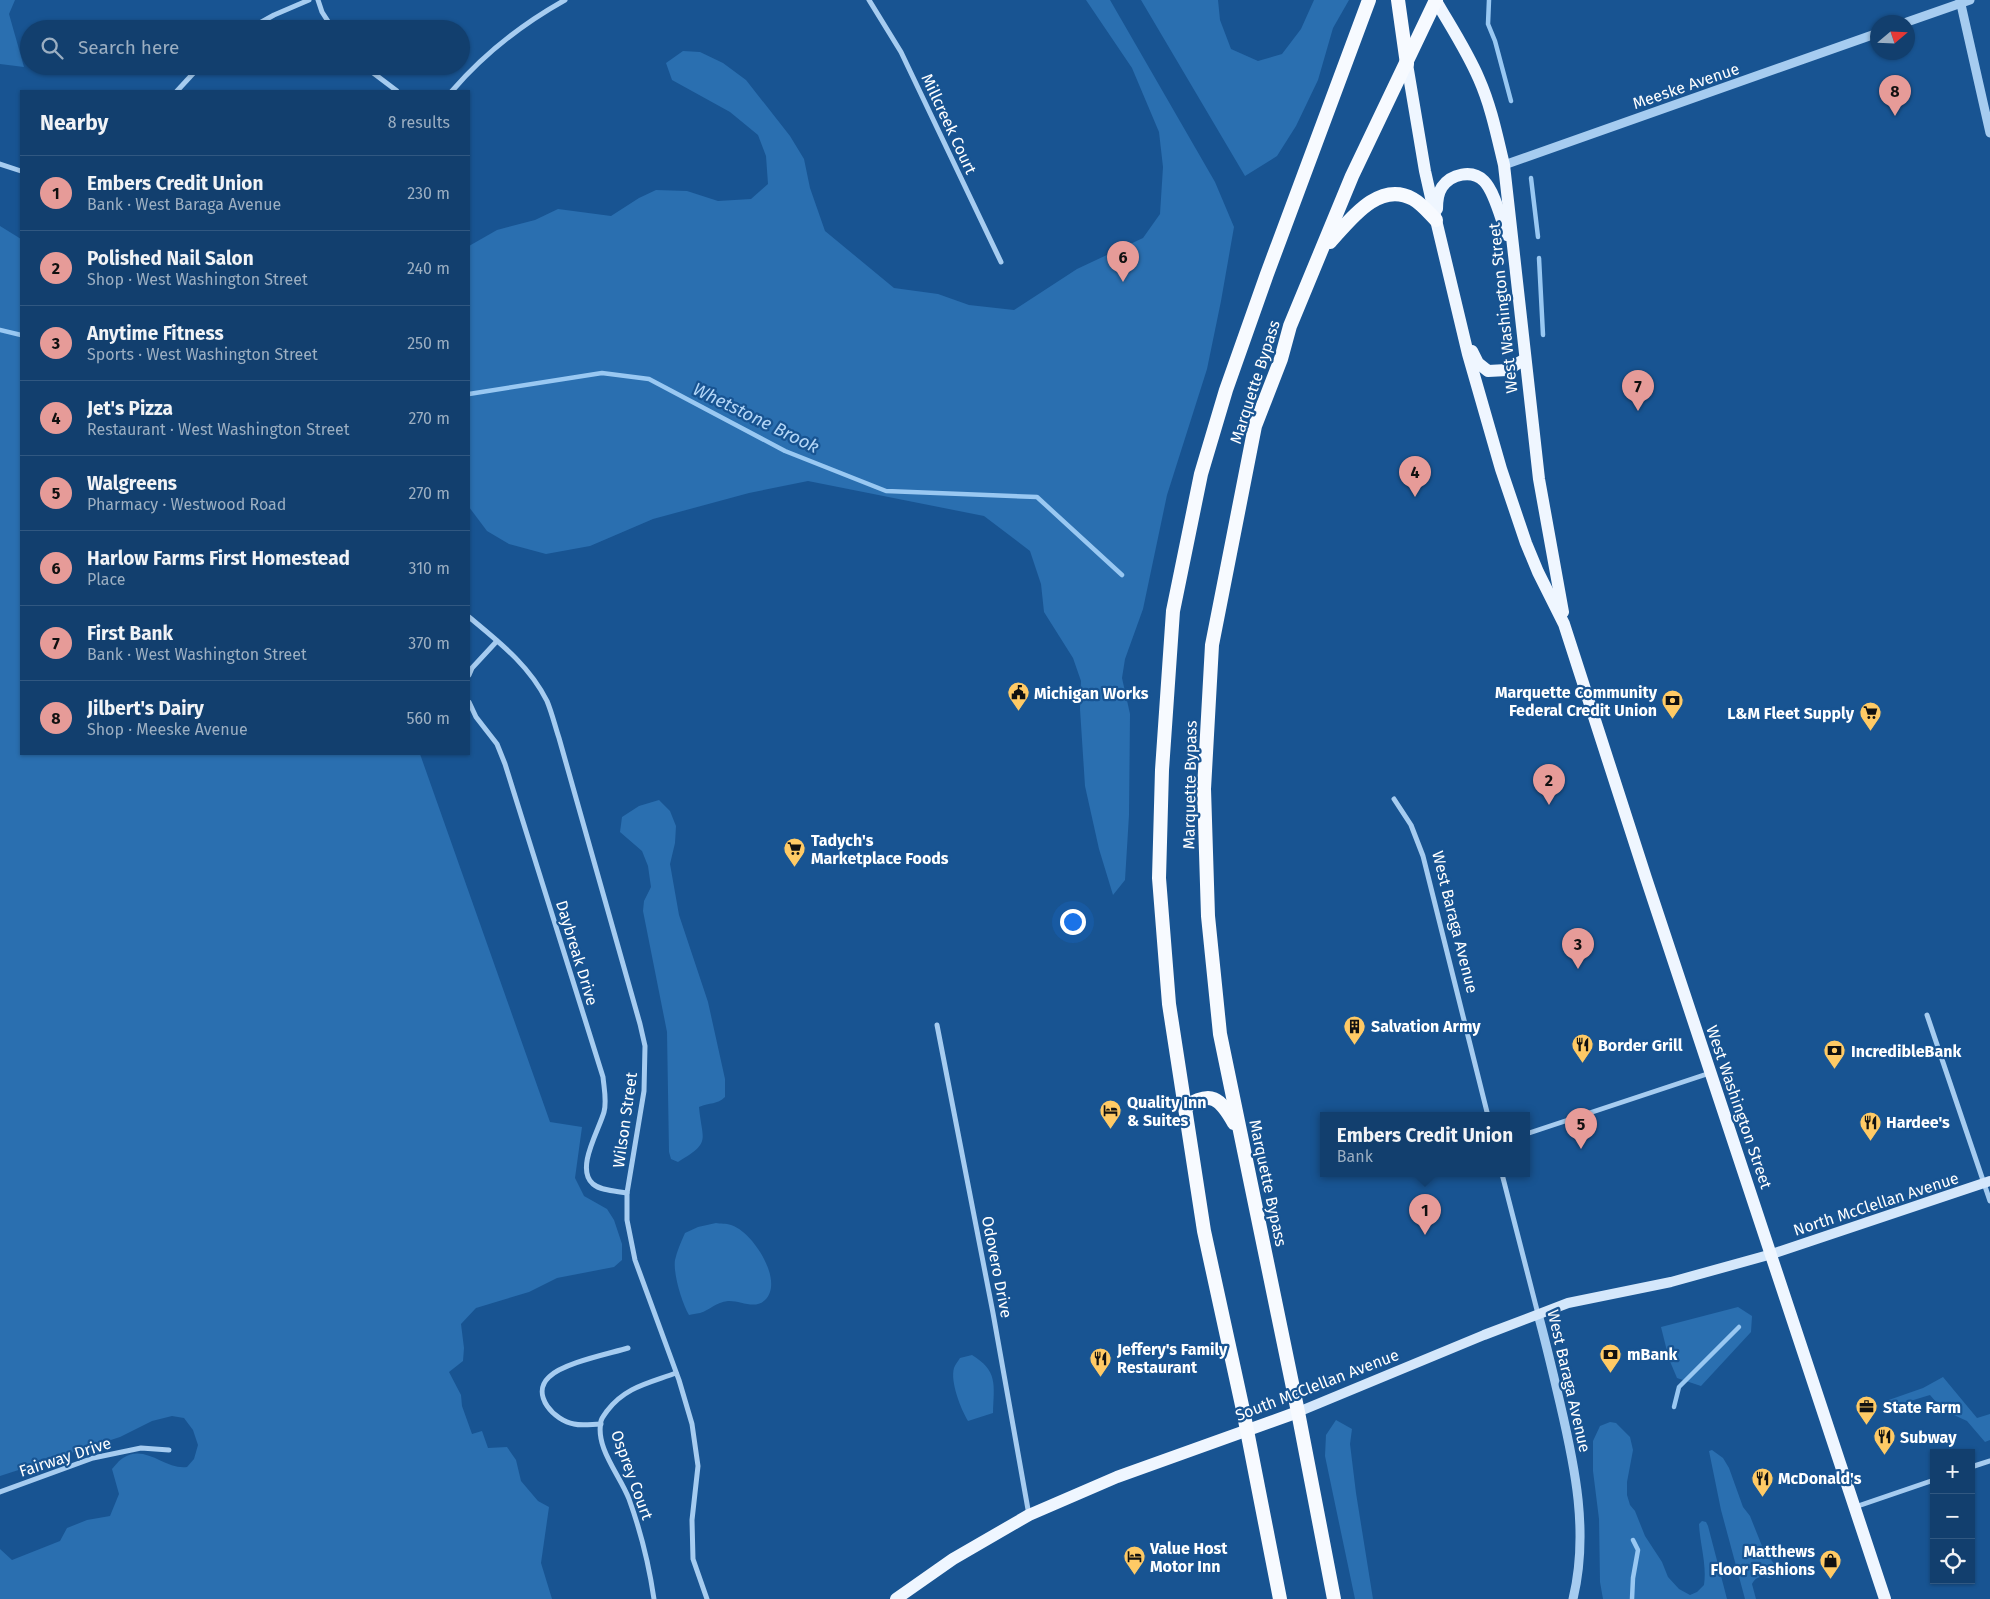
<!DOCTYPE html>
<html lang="en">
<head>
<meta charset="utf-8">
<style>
	body { margin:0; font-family:"Fira Sans",sans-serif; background:#1b4673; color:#f1f3f6 }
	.controls { position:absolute; right:15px; bottom:15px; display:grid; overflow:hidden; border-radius:0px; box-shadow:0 1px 4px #0004 }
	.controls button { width:45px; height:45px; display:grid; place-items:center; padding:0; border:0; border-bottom:1px solid #315881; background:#123f6e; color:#f1f3f6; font:25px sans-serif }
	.compass { position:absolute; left:1870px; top:15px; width:45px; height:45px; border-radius:50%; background:#123f6e; box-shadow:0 1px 4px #0004; rotate:71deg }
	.you { position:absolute; left:1072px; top:921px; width:18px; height:18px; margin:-12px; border:4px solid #fff; border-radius:50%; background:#1a73e8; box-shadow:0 0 0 8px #1a73e833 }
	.badge { display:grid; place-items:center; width:32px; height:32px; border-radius:50%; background:#e69b98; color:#111; font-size:16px; font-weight:700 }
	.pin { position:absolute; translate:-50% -41px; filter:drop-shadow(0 1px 2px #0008) }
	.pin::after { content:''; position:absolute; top:26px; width:18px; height:15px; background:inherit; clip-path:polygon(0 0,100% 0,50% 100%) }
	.popup { position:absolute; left:1320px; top:1112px; width:210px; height:65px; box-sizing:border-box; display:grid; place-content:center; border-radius:0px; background:#123f6e; filter:drop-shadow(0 1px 4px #0005); font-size:16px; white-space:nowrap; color:#9cafc2 }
	.popup b { font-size:19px; color:#f1f3f6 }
	.popup::after { content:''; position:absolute; left:50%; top:100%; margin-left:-10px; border:10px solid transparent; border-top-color:#123f6e }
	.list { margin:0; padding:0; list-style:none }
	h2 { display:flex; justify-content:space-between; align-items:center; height:65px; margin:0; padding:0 20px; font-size:21px }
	h2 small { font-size:16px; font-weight:400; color:#9cafc2 }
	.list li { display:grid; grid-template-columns:32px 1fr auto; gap:15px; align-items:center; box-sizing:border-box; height:75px; padding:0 20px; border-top:1px solid #315881 }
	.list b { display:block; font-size:19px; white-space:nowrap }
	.list p { margin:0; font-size:16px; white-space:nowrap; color:#9cafc2 }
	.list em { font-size:16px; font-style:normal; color:#9cafc2 }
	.icon { flex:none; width:28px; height:28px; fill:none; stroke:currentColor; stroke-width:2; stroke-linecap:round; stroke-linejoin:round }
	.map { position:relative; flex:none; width:1990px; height:1599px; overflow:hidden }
	.search { position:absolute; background:#123f6e; box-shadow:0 1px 4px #0004; left:20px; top:20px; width:450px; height:55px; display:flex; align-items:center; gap:12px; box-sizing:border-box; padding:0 18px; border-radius:28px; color:#9cafc2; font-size:19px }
	.panel { position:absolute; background:#123f6e; box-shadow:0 1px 4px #0004; left:20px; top:90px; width:450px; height:665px; border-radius:0px }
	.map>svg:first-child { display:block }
</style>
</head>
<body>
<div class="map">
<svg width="1990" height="1599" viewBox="0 0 1990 1599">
	<rect width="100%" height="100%" fill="#185492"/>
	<!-- green -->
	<g fill="#2a6fb0">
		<path d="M0,0H15L9,14L24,67L0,64Z"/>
		<path d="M1086,0H1110L1215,182L1234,227L1221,301L1207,369L1167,495L1143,609L1125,659L1122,678L1130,714L1129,815L1125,880L1113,895L1099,849L1085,786L1080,709L1081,681L1073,658L1044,612L1041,584L1030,551L984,516L808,481L749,493L653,519L590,546L546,554L509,544L487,531L469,507V246L497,230L535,220L558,209L611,216L639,198L656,190L687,191L718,201L751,199L768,184L766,156L758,135L730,112L672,80L666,63L683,51L700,52L723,63L746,80L790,136L804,159L810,188L825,231L894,288L938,294L969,305L1014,310L1077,269L1143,238L1160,214L1163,167L1159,132L1132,68Z"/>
		<path d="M1141,0H1218L1220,20L1231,49L1258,61L1282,54L1301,29L1314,0H1349L1333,28L1318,80L1296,126L1277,156L1245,176Z"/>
		<path d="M0,226L21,239V754H420L550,1122L582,1127L575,1178L584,1196L607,1209L614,1220L622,1244V1260L614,1267L557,1278L529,1292L476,1308L461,1324L464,1348L463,1361L449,1372L461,1395L462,1406L472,1434L482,1431L488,1448L507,1447L516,1460L521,1481L538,1501L549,1507L541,1563L552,1599H0V1549L12,1560L60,1541L67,1528L87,1520L110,1516L119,1494L112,1469C115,1466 119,1460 123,1458C145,1443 165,1470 187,1467L194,1459L198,1445L193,1430L184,1418L172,1416L152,1421L120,1437L0,1476Z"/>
		<path d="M659,800L670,811L676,826L675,843L670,864L679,915L708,1002L725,1079V1097C717,1105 710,1102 699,1107C702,1141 712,1142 678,1162L671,1159L669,1152L667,1032L643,911L644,901L651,887L648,866L642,851L620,832L622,817L639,806Z"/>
		<path d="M716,1223C720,1224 726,1223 731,1225C752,1231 785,1281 765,1300C755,1310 739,1300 728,1301C716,1302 710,1310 700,1313C696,1314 692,1314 689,1315C682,1303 673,1274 675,1260C677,1251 681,1242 685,1233L698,1227Z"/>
		<path d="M1738,1307L1752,1316L1751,1332L1701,1386L1677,1378L1669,1359L1661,1327Z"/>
		<path d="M972,1355C998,1371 994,1384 993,1413L968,1421C961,1409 950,1382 954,1368C955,1365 958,1361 960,1358Z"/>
		<path d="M1943,1377L1977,1418L1990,1414V1440L1985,1442L1967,1421L1943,1410L1930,1395L1887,1408L1883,1402L1923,1388Z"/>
		<path d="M1336,1420L1352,1429L1350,1444L1356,1493L1373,1599H1355L1325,1456L1326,1435Z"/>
		<path d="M1610,1422L1616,1423L1630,1437L1633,1450L1627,1482V1495L1630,1505L1635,1511L1645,1536L1662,1562L1668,1577L1679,1589L1690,1595L1697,1592L1704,1585C1707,1564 1700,1545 1699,1524L1702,1521L1706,1522L1708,1526L1727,1599H1603L1600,1582L1599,1519L1593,1471V1441L1600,1426Z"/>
		<path d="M1712,1450L1723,1458L1729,1468L1743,1507L1750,1516L1764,1551L1776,1566L1775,1574L1770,1578C1762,1577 1757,1575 1752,1584L1756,1599H1745L1721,1510L1709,1451Z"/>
	</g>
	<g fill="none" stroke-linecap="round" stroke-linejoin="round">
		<!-- stream -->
		<g stroke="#99c8f2" stroke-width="4.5">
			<path d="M1489,0L1488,24L1495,41L1511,101"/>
			<path d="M1531,178L1538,237"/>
			<path d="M1539,258L1543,335"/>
			<path d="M0,330L21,335"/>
			<path d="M469,394L602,373L649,379L785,451L886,491L1037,497L1122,575"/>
			<path d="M1674,1407L1679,1387L1739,1327"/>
			<path d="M1632,1599L1633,1578L1638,1550L1633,1540"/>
		</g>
		<!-- minor -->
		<g stroke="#a6ccf0" stroke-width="5">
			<path d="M318,0L322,12L333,29"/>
			<path d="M869,0L901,52L1001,262"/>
			<path d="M249,29L274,15L309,0"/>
			<path d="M364,66L397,91"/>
			<path d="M177,91L200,66"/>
			<path d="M452,91C484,54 522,24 565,0"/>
			<path d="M0,164L21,171"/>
			<path d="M469,617C499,642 529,665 547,701C552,713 555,726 559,738L640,1024L645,1046L644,1091L627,1193V1220L635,1260L679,1380L692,1424L698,1466L692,1520L693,1559L707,1599"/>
			<path d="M469,675L472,668L497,641"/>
			<path d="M469,702L476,717L497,744L505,764L603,1077C604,1088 607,1101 604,1112C599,1130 575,1169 593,1184C601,1191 617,1191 627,1193"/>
			<path d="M1394,799L1411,825L1423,856L1488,1116"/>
			<path d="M1927,1015L1990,1201"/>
			<path d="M937,1025L993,1313L1029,1515"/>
			<path d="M1526,1134L1710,1073"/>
			<path d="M1502,1174L1538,1314"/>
			<path d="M601,1424C593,1424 582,1426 574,1424C555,1421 530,1395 549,1377C563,1363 608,1354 628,1348"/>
			<path d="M1971,1467L1990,1461"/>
			<path d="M0,1492L93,1458L141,1448L169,1450"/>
			<path d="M1855,1507L1934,1480"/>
			<path d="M654,1599C649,1565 641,1532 629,1499C620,1475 595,1448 601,1421C602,1417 605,1414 607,1411C625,1387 649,1383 676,1373"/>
		</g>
		<!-- tertiary -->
		<g stroke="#a6ccf0" stroke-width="9">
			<path d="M1960,0L1990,133"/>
			<path d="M1907,22L1970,0"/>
			<path d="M1504,165L1878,33"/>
			<path d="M1538,1314C1546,1343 1553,1373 1560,1403C1575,1467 1589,1533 1573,1599"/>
		</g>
		<!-- secondary -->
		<path stroke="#d4e7fb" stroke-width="10" d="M1298,1412L1484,1335L1568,1303L1671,1282L1772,1254L1990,1181"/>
		<!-- primary -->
		<g stroke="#eff6ff" stroke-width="12">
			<path d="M1436,1C1451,27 1467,51 1479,79C1491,106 1497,136 1504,165L1539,479L1563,612"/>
			<path d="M1407,64L1425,171L1436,220L1468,354L1501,469L1526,543L1538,572L1564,624L1646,878L1885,1599"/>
			<path d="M1437,209C1437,202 1438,193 1442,187C1451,174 1472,169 1484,181C1495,192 1501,220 1507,235"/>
			<path d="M1472,351L1478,363L1488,371L1507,370L1525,359"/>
			<path d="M896,1599L953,1559L1029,1515L1117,1477L1298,1412"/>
		</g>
		<!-- trunk -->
		<g stroke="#f7faff" stroke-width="14">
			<path d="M1398,0L1407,64"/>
			<path d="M1330,242C1350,220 1379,180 1413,199C1422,204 1429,213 1436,220"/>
			<path d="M1185,1107C1211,1090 1220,1098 1234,1123"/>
			<path d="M1280,1599L1243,1410L1204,1231L1169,1004L1159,878L1162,770L1173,611L1201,474L1226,390L1267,274L1369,0"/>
			<path d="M1334,1599L1298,1412L1220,1034L1208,916L1204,789L1212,645L1255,426L1281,359L1290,326L1352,176L1436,0"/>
		</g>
	</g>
	<!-- icons -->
	<defs>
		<symbol id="civic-pin" viewBox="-11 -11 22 30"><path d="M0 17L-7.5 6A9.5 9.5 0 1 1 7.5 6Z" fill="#ffca65" stroke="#185492"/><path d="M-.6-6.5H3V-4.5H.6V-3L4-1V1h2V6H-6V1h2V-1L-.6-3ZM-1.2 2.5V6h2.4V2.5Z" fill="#111"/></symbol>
		<symbol id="bank-pin" viewBox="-11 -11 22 30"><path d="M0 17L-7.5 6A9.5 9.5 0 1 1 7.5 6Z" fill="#ffca65" stroke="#185492"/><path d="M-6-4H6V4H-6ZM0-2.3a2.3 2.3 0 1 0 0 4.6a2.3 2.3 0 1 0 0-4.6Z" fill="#111"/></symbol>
		<symbol id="supermarket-pin" viewBox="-11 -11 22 30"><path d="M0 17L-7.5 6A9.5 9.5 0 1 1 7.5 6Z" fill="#ffca65" stroke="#185492"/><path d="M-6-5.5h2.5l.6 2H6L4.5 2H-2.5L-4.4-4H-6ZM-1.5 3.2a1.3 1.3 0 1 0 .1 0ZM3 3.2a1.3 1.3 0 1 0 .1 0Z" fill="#111"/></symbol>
		<symbol id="building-pin" viewBox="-11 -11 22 30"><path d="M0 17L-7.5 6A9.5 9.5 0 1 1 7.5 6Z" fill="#ffca65" stroke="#185492"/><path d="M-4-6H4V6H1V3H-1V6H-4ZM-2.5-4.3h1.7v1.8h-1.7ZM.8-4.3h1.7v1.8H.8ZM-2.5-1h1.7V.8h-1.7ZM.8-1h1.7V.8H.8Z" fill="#111"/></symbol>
		<symbol id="restaurant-pin" viewBox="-11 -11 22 30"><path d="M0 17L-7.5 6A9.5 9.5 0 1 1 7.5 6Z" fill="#ffca65" stroke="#185492"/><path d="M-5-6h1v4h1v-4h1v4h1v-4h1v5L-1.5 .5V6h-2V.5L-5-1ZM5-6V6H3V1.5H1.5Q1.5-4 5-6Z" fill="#111"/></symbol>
		<symbol id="hotel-pin" viewBox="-11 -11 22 30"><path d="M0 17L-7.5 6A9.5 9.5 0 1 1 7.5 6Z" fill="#ffca65" stroke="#185492"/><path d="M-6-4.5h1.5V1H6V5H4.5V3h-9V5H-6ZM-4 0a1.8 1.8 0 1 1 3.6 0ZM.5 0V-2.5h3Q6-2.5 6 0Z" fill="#111"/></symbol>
		<symbol id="office-pin" viewBox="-11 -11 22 30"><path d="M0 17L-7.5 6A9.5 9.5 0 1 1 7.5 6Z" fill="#ffca65" stroke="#185492"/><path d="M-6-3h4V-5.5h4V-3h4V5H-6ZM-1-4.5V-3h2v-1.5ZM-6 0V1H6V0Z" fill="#111"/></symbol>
		<symbol id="shop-pin" viewBox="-11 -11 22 30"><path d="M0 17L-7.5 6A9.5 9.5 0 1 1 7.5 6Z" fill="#ffca65" stroke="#185492"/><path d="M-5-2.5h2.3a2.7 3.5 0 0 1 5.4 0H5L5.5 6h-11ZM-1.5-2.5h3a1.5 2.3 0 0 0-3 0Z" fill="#111"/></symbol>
	</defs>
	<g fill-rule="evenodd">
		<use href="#civic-pin" x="1006" y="680" width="25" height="34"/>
		<use href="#bank-pin" x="1660" y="688" width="25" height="34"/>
		<use href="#supermarket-pin" x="1858" y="700" width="25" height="34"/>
		<use href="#supermarket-pin" x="782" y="836" width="25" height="34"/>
		<use href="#building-pin" x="1342" y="1014" width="25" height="34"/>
		<use href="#restaurant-pin" x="1570" y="1032" width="25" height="34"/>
		<use href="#bank-pin" x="1822" y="1038" width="25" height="34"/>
		<use href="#hotel-pin" x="1098" y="1098" width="25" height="34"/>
		<use href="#restaurant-pin" x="1858" y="1110" width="25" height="34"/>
		<use href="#bank-pin" x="1598" y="1342" width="25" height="34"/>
		<use href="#restaurant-pin" x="1088" y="1346" width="25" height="34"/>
		<use href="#office-pin" x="1854" y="1394" width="25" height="34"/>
		<use href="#restaurant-pin" x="1872" y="1424" width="25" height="34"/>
		<use href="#restaurant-pin" x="1750" y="1466" width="25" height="34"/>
		<use href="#hotel-pin" x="1122" y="1544" width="25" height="34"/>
		<use href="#shop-pin" x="1818" y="1548" width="25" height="34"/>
	</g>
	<g text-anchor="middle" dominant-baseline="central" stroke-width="4.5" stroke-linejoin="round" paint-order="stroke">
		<!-- street labels -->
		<g font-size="16" fill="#fff" stroke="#185492">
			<text transform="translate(1686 86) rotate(-19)">Meeske Avenue</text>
			<text transform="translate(949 124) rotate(65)">Millcreek Court</text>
			<text transform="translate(1503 308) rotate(-96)">West Washington Street</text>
			<text transform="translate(1255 382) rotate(-72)">Marquette Bypass</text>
			<text transform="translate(1190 785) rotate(-89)">Marquette Bypass</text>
			<text transform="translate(1455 922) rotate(76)">West Baraga Avenue</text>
			<text transform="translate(577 953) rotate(73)">Daybreak Drive</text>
			<text transform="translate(1739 1107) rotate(71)">West Washington Street</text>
			<text transform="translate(625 1120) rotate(-82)">Wilson Street</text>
			<text transform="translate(1268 1183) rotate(78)">Marquette Bypass</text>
			<text transform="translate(1876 1204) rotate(-18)">North McClellan Avenue</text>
			<text transform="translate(997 1267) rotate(79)">Odovero Drive</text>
			<text transform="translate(1569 1381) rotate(77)">West Baraga Avenue</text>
			<text transform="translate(1317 1385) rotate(-21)">South McClellan Avenue</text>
			<text transform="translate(65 1457) rotate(-18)">Fairway Drive</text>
			<text transform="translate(632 1475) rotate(70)">Osprey Court</text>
		</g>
		<!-- poi labels -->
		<g font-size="16" font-weight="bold" fill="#fff" stroke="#185492" text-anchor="start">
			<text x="1657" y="692" text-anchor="end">Marquette Community<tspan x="1657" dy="18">Federal Credit Union</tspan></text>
			<text x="1034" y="693">Michigan Works</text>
			<text x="1854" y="713" text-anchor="end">L&amp;M Fleet Supply</text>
			<text x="811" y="840">Tadych's<tspan x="811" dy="18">Marketplace Foods</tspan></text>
			<text x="1371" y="1026">Salvation Army</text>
			<text x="1598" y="1045">Border Grill</text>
			<text x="1851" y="1051">IncredibleBank</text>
			<text x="1127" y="1102">Quality Inn<tspan x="1127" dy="18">&amp; Suites</tspan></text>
			<text x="1886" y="1122">Hardee's</text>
			<text x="1117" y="1349">Jeffery's Family<tspan x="1117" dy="18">Restaurant</tspan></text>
			<text x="1627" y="1354">mBank</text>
			<text x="1883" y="1407">State Farm</text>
			<text x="1900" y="1437">Subway</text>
			<text x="1778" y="1478">McDonald's</text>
			<text x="1150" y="1548">Value Host<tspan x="1150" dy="18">Motor Inn</tspan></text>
			<text x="1815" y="1551" text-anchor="end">Matthews<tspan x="1815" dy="18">Floor Fashions</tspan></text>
		</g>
		<!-- water labels -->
		<g font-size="18" font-style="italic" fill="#b3d6f7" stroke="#185492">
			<text transform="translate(756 418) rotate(26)">Whetstone Brook</text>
		</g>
	</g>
</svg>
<div class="controls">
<button>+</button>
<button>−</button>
<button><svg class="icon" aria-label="locate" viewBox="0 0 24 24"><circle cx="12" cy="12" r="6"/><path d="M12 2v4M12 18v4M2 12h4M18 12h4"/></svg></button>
</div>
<svg class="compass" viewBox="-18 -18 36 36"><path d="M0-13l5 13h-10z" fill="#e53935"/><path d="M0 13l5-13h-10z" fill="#9cafc2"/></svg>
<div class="you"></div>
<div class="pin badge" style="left:1425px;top:1235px">1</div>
<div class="popup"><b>Embers Credit Union</b>Bank</div>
<div class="pin badge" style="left:1549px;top:805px">2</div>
<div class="pin badge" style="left:1578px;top:969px">3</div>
<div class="pin badge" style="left:1415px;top:497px">4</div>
<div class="pin badge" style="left:1581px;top:1149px">5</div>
<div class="pin badge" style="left:1123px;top:282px">6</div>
<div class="pin badge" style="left:1638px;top:411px">7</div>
<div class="pin badge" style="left:1895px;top:116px">8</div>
<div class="search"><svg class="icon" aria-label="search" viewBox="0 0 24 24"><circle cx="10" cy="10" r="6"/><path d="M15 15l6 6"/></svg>Search here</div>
<section class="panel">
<h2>Nearby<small>8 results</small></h2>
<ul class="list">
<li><span class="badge">1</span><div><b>Embers Credit Union</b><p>Bank · West Baraga Avenue</p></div><em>230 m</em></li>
<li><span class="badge">2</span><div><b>Polished Nail Salon</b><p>Shop · West Washington Street</p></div><em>240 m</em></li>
<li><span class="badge">3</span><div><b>Anytime Fitness</b><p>Sports · West Washington Street</p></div><em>250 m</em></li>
<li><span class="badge">4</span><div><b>Jet's Pizza</b><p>Restaurant · West Washington Street</p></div><em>270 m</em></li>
<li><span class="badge">5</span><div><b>Walgreens</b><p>Pharmacy · Westwood Road</p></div><em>270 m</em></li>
<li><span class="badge">6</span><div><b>Harlow Farms First Homestead</b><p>Place</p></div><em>310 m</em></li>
<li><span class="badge">7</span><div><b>First Bank</b><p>Bank · West Washington Street</p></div><em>370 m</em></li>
<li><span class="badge">8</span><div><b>Jilbert's Dairy</b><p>Shop · Meeske Avenue</p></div><em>560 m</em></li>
</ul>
</section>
</div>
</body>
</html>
